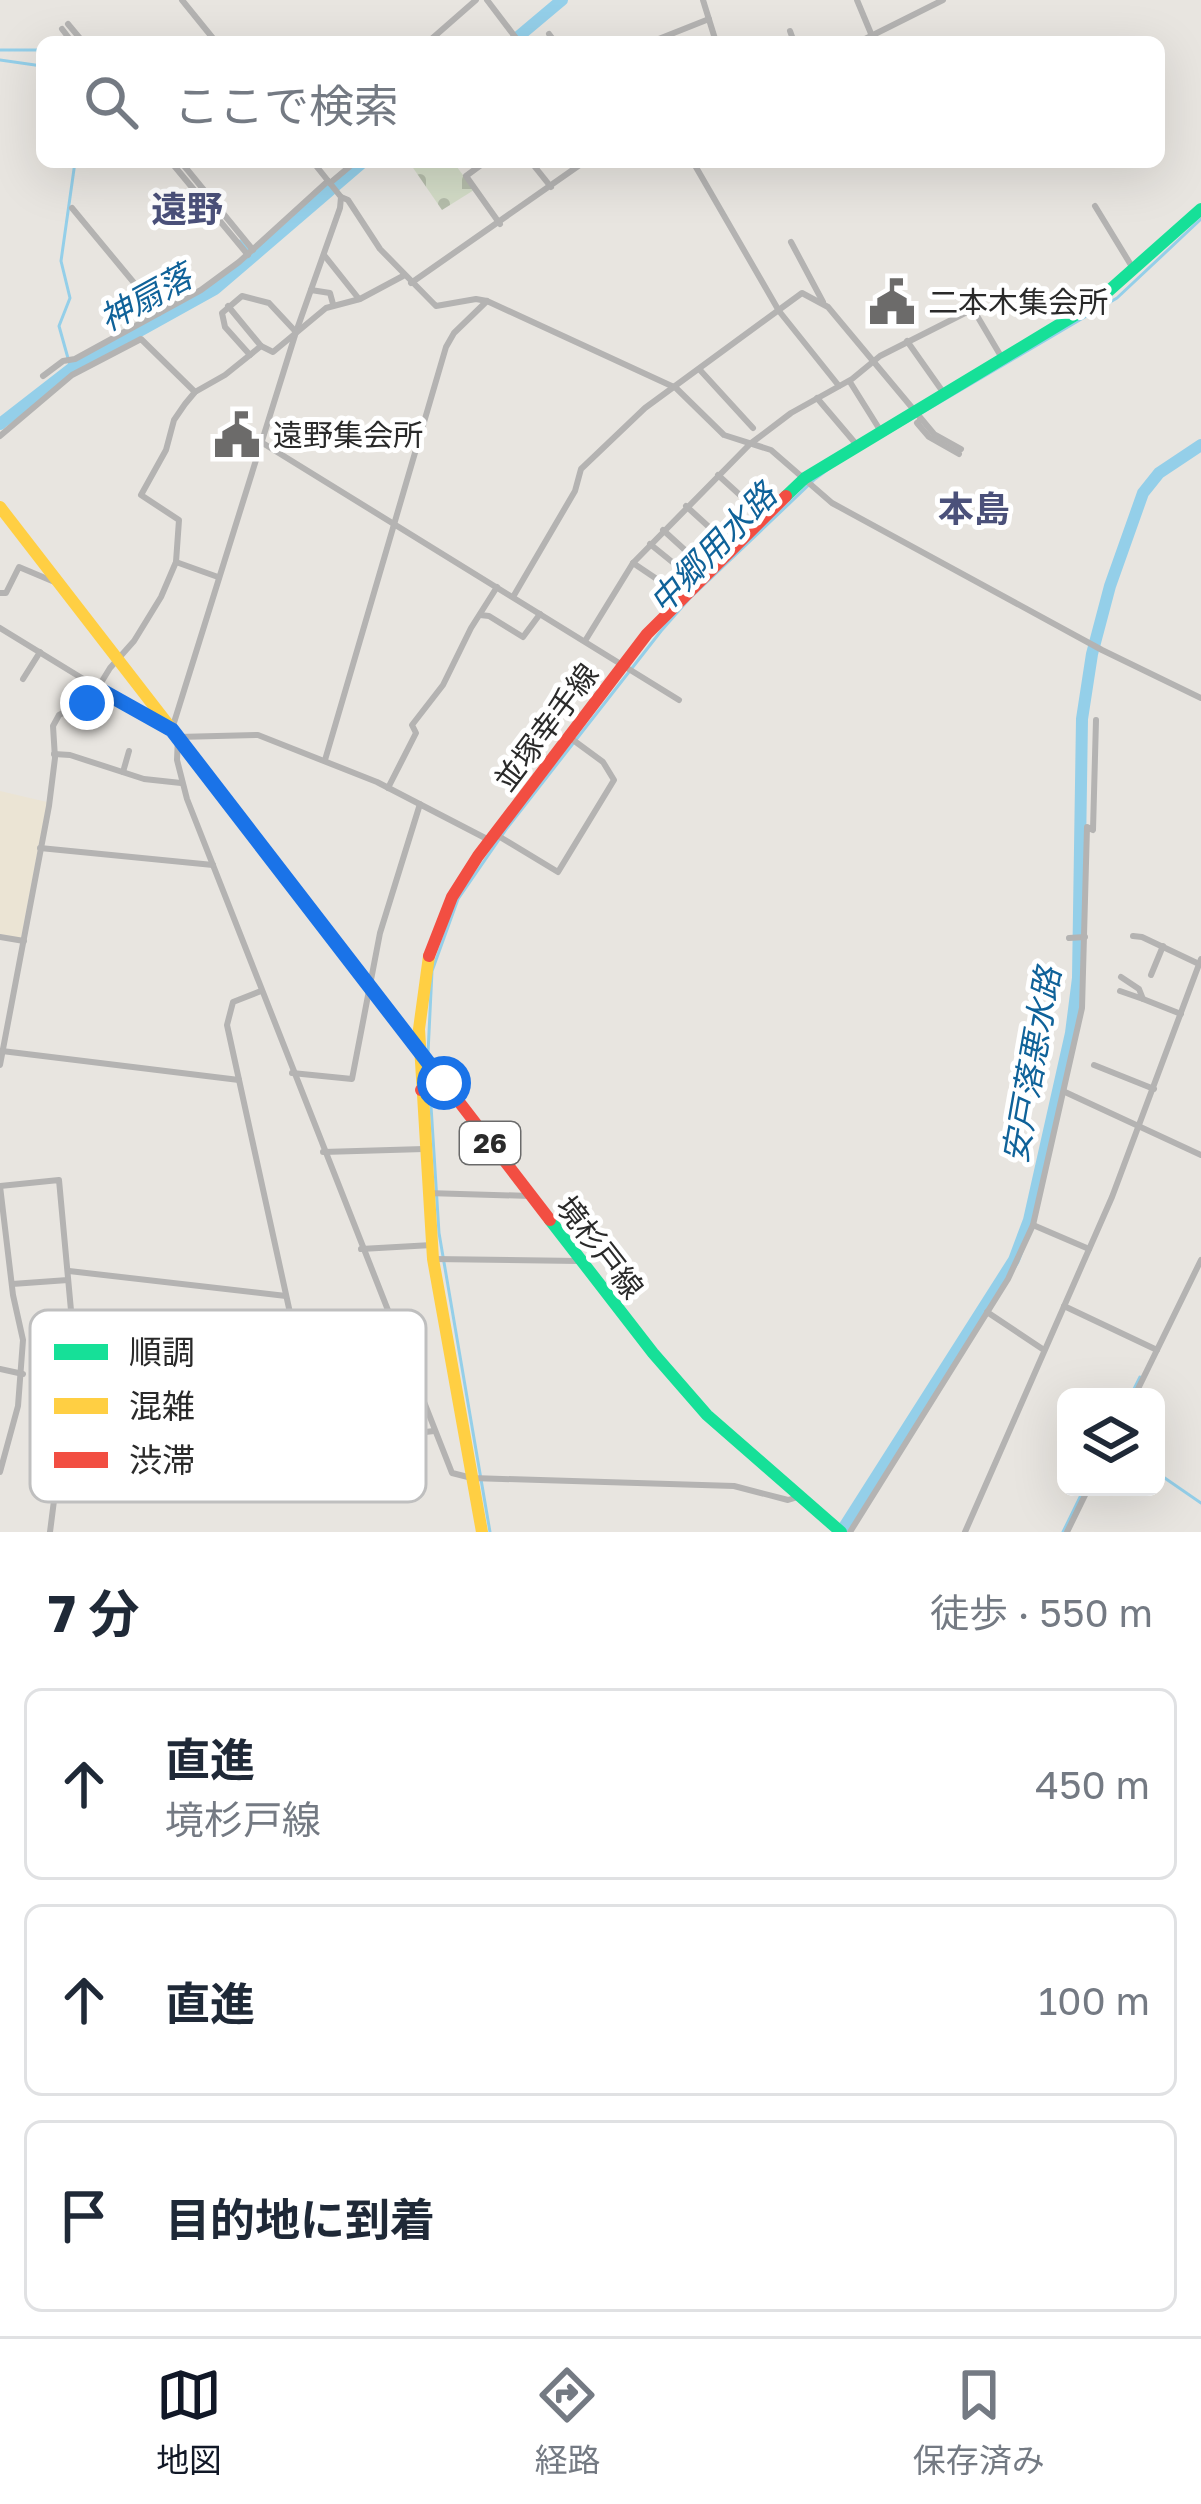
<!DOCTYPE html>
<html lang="ja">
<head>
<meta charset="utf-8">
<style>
	body { margin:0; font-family:"Golos Text","Noto Sans JP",sans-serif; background:#f6f6f7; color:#1f2937 }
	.controls { position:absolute; right:36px; bottom:36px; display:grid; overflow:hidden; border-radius:18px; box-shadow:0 12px 48px #0002 }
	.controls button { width:108px; height:108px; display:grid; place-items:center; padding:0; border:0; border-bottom:3px solid #e0e1e3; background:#fff; color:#1f2937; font:60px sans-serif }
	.stop { position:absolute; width:36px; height:36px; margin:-27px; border:9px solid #1a73e8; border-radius:50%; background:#fff }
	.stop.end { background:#1a73e8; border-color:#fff; box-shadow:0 3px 12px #0008 }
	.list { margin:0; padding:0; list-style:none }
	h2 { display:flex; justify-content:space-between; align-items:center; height:156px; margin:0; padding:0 48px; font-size:51px }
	h2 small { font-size:39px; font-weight:400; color:#747a83 }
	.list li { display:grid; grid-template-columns:78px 1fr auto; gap:36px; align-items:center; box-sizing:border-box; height:192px; margin:0 24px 24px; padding:0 24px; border:3px solid #e0e1e3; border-radius:18px }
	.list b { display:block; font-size:45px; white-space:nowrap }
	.list p { margin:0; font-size:39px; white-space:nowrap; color:#747a83 }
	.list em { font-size:39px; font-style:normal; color:#747a83 }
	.icon { flex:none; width:66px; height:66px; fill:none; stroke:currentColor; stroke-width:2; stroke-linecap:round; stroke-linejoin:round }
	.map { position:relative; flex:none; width:1201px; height:1532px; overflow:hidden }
	.search { position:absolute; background:#fff; box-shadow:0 12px 48px #0002; left:36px; right:36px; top:36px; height:132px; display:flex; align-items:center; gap:30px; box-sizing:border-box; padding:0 42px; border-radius:18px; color:#747a83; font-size:45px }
	.sheet { height:804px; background:#fff }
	nav { display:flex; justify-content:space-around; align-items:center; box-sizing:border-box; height:168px; border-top:3px solid #e0e1e3; background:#fff; font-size:33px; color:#747a83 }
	nav a { display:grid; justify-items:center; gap:6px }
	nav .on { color:#111827 }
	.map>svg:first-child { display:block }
</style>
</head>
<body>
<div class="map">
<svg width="1201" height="1532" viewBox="0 0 1201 1532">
	<defs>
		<pattern id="cemetery-stones" width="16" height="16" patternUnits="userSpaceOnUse" patternTransform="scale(3)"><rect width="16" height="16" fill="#d3dcc7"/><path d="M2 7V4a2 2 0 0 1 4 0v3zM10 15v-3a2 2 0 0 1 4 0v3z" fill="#b5bdab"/></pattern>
	</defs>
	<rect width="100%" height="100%" fill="#e8e5e0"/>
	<!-- education -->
	<path fill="#ebe4d4" d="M0,791L47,802L21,938L0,934Z"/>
	<!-- cemetery -->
	<path fill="url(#cemetery-stones)" d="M409,162H443L447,167L454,163L474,190L442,210Z"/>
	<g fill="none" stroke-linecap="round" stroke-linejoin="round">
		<!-- stream -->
		<g stroke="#94cfe9" stroke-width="3">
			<path d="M0,50H42"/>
			<path d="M0,60L42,66"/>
			<path d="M240,241L255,258"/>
			<path d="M71,369L59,326L70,298L61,261L75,162"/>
			<path d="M884,435L1117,298L1201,219"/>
			<path d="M428,1053L432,971L458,899L507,828L661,631L689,599L815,479L835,464"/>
			<path d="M430,1090L439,1233L490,1532"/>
			<path d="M1130,1397L1140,1377"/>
			<path d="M1156,1472L1201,1503"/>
			<path d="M1063,1532L1085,1487"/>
		</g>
		<!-- river -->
		<g stroke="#94cfe9" stroke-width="12">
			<path d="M512,42L562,0"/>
			<path d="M0,424L71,369L215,289L363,162"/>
			<path d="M841,1532L1014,1260L1029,1220L1071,1033L1078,978L1082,719L1092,654L1110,586L1143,493L1159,473L1201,445"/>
		</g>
		<!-- street -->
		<g stroke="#b4b3b2" stroke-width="6">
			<path d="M182,0L216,42"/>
			<path d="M487,0L519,42"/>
			<path d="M703,0L716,42"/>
			<path d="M857,0L872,36"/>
			<path d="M68,24L83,42"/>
			<path d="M62,29L72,42"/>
			<path d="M790,31L794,42"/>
			<path d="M549,34L555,42"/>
			<path d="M428,42L476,0"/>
			<path d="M651,42L709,19"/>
			<path d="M859,42L943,0"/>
			<path d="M171,162L248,255"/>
			<path d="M181,162L253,250"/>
			<path d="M485,162L466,176L500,224"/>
			<path d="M531,162L551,187"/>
			<path d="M693,162L779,311L839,386"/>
			<path d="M330,183L355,162"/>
			<path d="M341,197L348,200L380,249L436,306L476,299L487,301L676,388L724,435L771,450L832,503L1102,650L1201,698"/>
			<path d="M1095,206L1134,270"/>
			<path d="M72,208L159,313"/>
			<path d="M791,242L823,302"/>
			<path d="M324,255L359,299"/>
			<path d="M411,283L584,162"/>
			<path d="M311,290L330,293L333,304"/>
			<path d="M228,306L261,346"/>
			<path d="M907,341L943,392"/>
			<path d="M250,355L225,327L222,313L242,296L269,303L296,332"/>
			<path d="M700,370L753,428"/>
			<path d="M43,376L63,361L75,359L201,290L239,262L328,181"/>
			<path d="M850,382L880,430"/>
			<path d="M817,398L856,444"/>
			<path d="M921,420L917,423L929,437L959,454"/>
			<path d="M0,436L72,375L141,339L195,392"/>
			<path d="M261,442L679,700"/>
			<path d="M718,475L764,517"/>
			<path d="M686,506L732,548"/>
			<path d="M663,530L708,571"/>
			<path d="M650,544L697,582"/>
			<path d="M176,562L218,577"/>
			<path d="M633,563L682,596"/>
			<path d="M0,593H6L19,567L57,583"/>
			<path d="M513,597L575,491L581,469L645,408L802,293L828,307L934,434L961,449"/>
			<path d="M480,615L489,616L523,637L540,614"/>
			<path d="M0,628L160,726L172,729L296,332L340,208L341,197L313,162"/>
			<path d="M585,641L633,563L750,444L791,413L852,379L880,356L973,309L1002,358"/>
			<path d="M23,679L40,652"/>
			<path d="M54,754L70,755L144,779L181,783"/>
			<path d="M325,760L446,347L454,333L487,301"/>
			<path d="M123,772L129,751"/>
			<path d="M388,788L416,733L412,725L443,685L471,628L497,587"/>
			<path d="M495,834L558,872L614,780L603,762L569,737"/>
			<path d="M489,840L377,782L258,735L178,737L177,760L187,799L452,1473L472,1478L734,1486L788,1500L798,1497"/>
			<path d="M40,848L213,865"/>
			<path d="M1133,936L1142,937L1199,964"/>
			<path d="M0,937L24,941"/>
			<path d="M1069,938L1085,937"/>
			<path d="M1151,975L1163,946"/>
			<path d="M1121,977L1139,989L1143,999L1181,1014"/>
			<path d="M261,991L233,1002L227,1025L294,1331V1363L302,1419"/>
			<path d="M1120,991L1143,999"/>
			<path d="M2,1051L239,1080"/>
			<path d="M0,1065L49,806L55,758L53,726L59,715L91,699L110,668L134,641L161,597L176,562L179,520L141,495L166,450L174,420L185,404L195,392L225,375L261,346L273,352L326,308L360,299L403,276"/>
			<path d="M1094,1065L1154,1089"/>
			<path d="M292,1073L352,1079L380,933L420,804"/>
			<path d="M1065,1092L1201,1155"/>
			<path d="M323,1152L424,1149"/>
			<path d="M0,1186L59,1180L74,1343L50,1532"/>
			<path d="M427,1193L531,1196"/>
			<path d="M1033,1225L1089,1249"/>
			<path d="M361,1249L432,1245"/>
			<path d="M433,1259L579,1261"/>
			<path d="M69,1271L286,1296"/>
			<path d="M12,1284L68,1280"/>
			<path d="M1064,1306L1157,1350"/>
			<path d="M987,1312L1044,1350"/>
			<path d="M353,1365L403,1356"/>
			<path d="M0,1369L23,1374"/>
			<path d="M322,1392L320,1356L352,1354L356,1388"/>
			<path d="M300,1394L412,1378"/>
			<path d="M1134,1397L1201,1260"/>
			<path d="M408,1434L434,1431"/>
			<path d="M0,1472L18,1406L23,1340L13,1295L0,1186"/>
			<path d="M850,1532L1008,1279L1033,1225L1082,1008L1087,827L1093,830L1096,720"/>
			<path d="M965,1532L1112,1197L1201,959"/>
			<path d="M1067,1532L1089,1487"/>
		</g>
		<!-- fast -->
		<g stroke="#16e098" stroke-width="12">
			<path d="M786,496L805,478L1095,303L1201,209"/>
			<path d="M550,1220L653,1353L707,1415L841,1532"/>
		</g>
		<!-- slow -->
		<g stroke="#ffcf43" stroke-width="12">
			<path d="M0,507L283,873"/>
			<path d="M429,956L419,1029L433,1259L482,1532"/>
		</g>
		<!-- jam -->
		<g stroke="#f24e42" stroke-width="12">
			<path d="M283,873L550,1220"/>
			<path d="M429,956L452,897L478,856L647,634L786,496"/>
			<path d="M421,1090L431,1083H444"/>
		</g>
	</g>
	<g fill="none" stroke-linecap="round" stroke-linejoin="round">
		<!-- route -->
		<path stroke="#1a73e8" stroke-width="15" d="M87,703L97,688L172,730L444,1083"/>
	</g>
	<!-- icons -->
	<defs>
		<symbol id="civic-bare" viewBox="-9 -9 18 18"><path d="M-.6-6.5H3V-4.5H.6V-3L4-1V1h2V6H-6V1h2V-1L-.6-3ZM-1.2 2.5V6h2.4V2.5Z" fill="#6c6b6a" stroke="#fff" stroke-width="2.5" paint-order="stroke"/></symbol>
	</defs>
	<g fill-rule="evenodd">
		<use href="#civic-bare" x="859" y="269" width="66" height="66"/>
		<use href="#civic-bare" x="204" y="402" width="66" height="66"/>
	</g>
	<g text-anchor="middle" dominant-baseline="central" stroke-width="10" stroke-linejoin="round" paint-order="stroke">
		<!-- shield labels -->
		<rect fill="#fff" stroke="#6a6a6a" stroke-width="3" x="460" y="1122" width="60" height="42" rx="9"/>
		<g font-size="27" font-weight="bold" fill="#2a2a2a">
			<text x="490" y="1143">26</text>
		</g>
		<!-- poi labels -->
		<g font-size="30" fill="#2a2a2a" stroke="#fff" text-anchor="start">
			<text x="928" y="302">二本木集会所</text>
			<text x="273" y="435">遠野集会所</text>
		</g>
		<!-- street labels -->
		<g font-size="30" fill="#2a2a2a" stroke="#fff">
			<text transform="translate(546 727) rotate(-53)">並塚幸手線</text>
			<text transform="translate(600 1247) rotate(52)">境杉戸線</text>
		</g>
		<!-- water labels -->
		<g font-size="33" font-style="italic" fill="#0f6299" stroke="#fff">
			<text transform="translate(145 297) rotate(-29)">神扇落</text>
			<text transform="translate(712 548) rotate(-46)">中郷用水路</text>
			<text transform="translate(1031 1065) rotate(-80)">安戸落悪水路</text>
		</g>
		<!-- quarter labels -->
		<g font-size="36" font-weight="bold" fill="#4b517a" stroke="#fff">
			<text x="187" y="208">遠野</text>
			<text x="974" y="508">本島</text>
		</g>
	</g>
	<!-- legend -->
	<rect x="30" y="1310" width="396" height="192" rx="18" fill="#fff" stroke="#bfbfbf" stroke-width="3"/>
	<rect x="54" y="1344" width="54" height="16" fill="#16e098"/>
	<rect x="54" y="1398" width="54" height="16" fill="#ffcf43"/>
	<rect x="54" y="1452" width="54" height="16" fill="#f24e42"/>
	<g font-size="33" fill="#2a2a2a">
		<text x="129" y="1364">順調</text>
		<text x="129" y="1418">混雑</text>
		<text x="129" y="1472">渋滞</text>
	</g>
</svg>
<div class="controls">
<button><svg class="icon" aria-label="layers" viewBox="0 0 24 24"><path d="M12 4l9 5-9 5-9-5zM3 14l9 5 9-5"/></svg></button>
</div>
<div class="stop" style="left:444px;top:1083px"></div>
<div class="stop end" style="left:87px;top:703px"></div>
<div class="search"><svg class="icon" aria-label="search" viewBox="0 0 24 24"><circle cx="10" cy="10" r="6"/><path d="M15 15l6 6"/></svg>ここで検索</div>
</div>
<section class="sheet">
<h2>7 分<small>徒歩 · 550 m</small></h2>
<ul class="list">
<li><svg class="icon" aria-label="ahead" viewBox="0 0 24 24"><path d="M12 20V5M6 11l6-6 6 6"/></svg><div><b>直進</b><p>境杉戸線</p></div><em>450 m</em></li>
<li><svg class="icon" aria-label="ahead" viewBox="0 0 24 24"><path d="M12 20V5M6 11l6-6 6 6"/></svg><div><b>直進</b></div><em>100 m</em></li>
<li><svg class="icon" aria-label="arrive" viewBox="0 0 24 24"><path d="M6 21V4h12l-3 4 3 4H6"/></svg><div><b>目的地に到着</b></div></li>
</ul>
</section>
<nav>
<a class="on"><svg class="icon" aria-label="map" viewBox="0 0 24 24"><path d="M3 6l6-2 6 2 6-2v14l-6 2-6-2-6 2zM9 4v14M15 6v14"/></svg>地図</a>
<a><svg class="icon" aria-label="directions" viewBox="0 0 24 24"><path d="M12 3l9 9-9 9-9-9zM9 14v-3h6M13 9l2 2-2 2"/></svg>経路</a>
<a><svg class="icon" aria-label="saved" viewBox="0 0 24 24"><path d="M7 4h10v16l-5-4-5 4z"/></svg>保存済み</a>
</nav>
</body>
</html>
